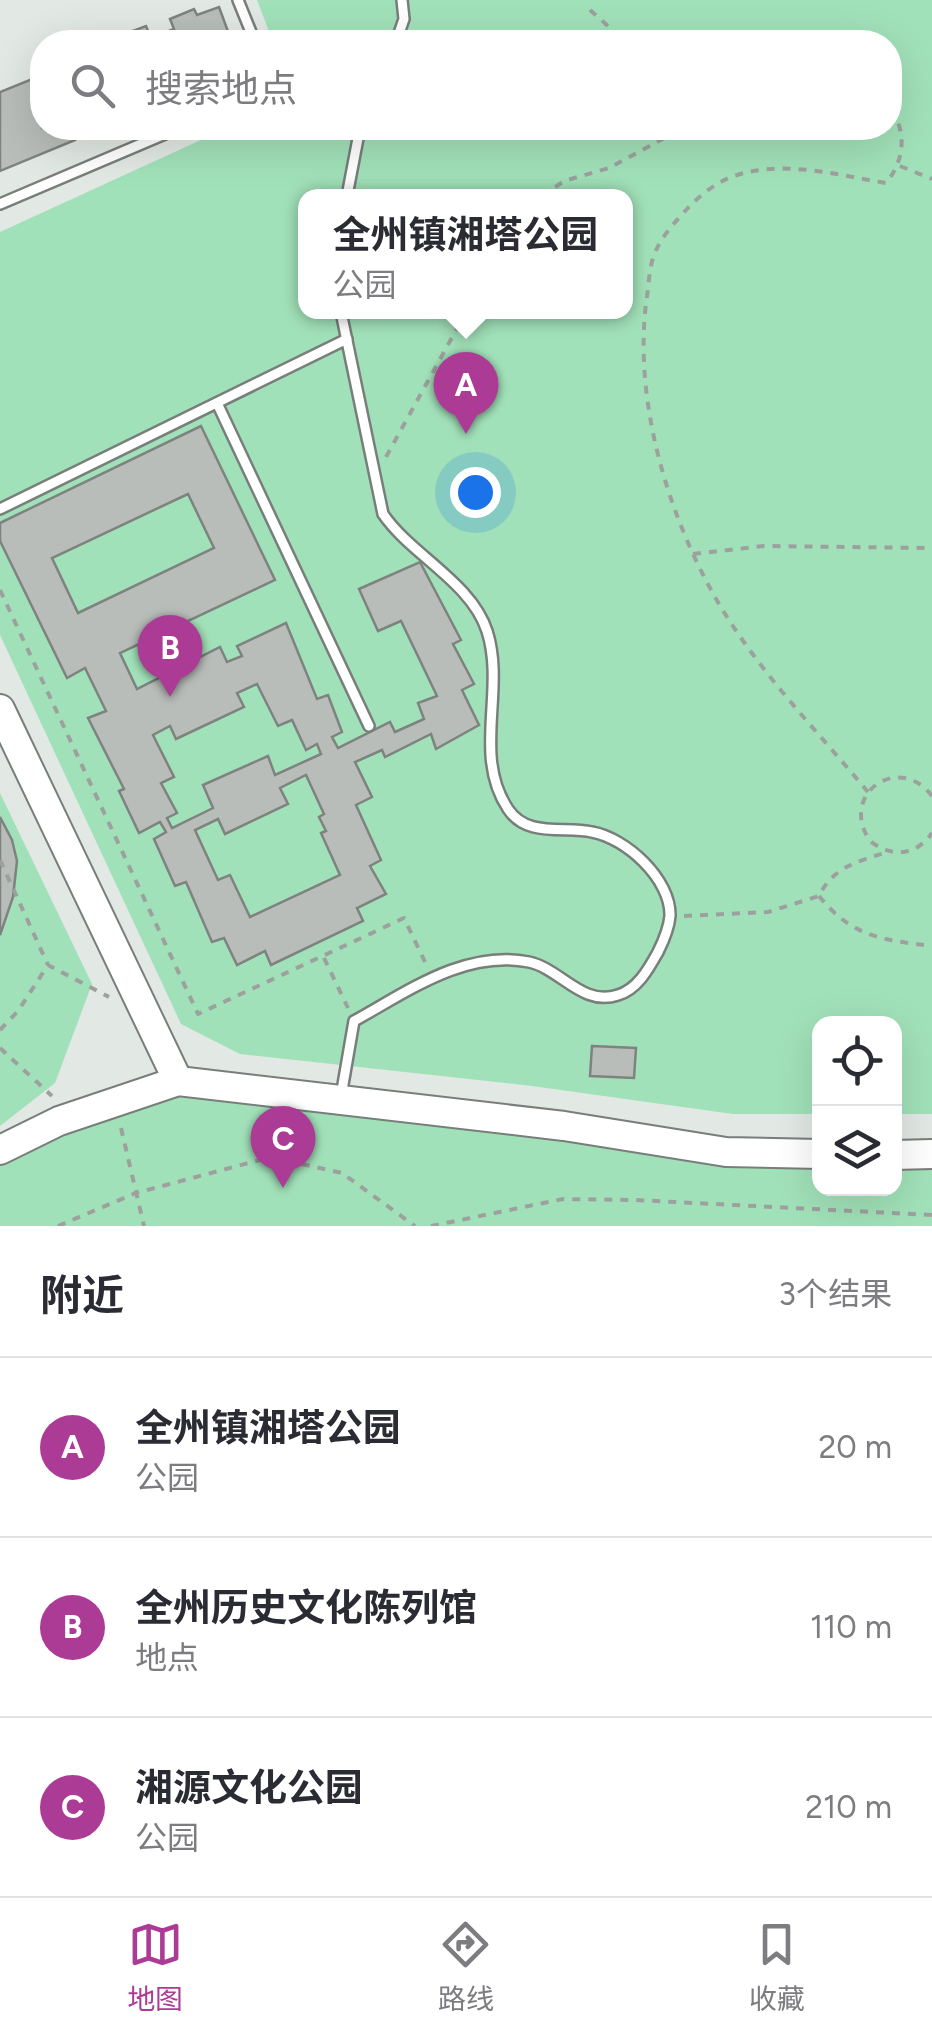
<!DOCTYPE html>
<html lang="zh">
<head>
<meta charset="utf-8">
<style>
	body { margin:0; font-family:Figtree,"Noto Sans SC",sans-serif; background:#f2f2f3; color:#2b2b33 }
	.controls { position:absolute; right:30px; bottom:30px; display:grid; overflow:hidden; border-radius:20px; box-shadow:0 10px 40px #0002 }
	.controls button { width:90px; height:90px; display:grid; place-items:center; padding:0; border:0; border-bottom:2px solid #e1e1e2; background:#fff; color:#2b2b33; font:50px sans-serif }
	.you { position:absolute; left:475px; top:492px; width:35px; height:35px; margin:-25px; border:8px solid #fff; border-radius:50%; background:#1a73e8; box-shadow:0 0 0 15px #1a73e833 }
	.badge { display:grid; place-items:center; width:65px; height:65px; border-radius:50%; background:#ac3b96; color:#fff; font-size:32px; font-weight:700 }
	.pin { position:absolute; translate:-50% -82px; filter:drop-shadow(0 2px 5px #0008) }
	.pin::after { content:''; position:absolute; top:52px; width:35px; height:30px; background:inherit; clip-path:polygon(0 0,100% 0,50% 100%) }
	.popup { position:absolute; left:298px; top:189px; width:335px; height:130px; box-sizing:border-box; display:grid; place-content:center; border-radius:20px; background:#fff; filter:drop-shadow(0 2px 8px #0005); font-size:32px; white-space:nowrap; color:#7c7c81 }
	.popup b { font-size:38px; color:#2b2b33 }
	.popup::after { content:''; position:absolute; left:50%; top:100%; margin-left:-20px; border:20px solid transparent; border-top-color:#fff }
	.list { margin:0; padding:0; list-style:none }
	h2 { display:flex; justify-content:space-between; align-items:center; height:130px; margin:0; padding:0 40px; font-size:42px }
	h2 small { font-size:32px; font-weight:400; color:#7c7c81 }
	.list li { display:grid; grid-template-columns:65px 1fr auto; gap:30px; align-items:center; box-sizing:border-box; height:180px; padding:0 40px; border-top:2px solid #e1e1e2 }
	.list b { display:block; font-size:38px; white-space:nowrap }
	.list p { margin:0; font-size:32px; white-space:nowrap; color:#7c7c81 }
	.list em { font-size:32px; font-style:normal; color:#7c7c81 }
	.icon { flex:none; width:55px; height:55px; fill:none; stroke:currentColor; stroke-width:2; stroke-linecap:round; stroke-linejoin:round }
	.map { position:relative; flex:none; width:932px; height:1226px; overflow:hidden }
	.search { position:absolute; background:#fff; box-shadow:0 10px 40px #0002; left:30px; right:30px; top:30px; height:110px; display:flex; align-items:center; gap:25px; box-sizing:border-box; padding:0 35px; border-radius:40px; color:#7c7c81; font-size:38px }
	.sheet { height:670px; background:#fff }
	nav { display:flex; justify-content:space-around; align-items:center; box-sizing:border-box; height:140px; border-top:2px solid #e1e1e2; background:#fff; font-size:28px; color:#7c7c81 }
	nav a { display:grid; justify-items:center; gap:5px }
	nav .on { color:#ac3b96 }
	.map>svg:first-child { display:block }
</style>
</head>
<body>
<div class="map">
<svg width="932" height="1226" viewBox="0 0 932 1226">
	<rect width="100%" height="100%" fill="#e2e8e4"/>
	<!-- green -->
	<g fill="#a1e1b9" fill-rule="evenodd">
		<path d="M257,0H932V1114H895L894,1024H820L819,1114H733L532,1086L240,1054L181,1024L0,635V232L227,128H890V42H273ZM306,196H626V312H306Z"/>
		<path d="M0,793L92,984L55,1083L0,1126Z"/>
		<path d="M178,1081L819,1154L820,1188H894L895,1155L932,1154V1226H0V1150Z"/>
	</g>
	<!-- building -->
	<g fill="#b8bdba" stroke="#7e837f" stroke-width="2.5" fill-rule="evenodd">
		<path d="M219,7L230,37L216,42H121L119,36L146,26L151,38L174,29L170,19L194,9L197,15Z"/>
		<path d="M42,75V128H70L75,140L0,171V92Z"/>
		<path d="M201,426L275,580L120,653L137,689L220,647L227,662L242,656L237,646L286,623L317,699L328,695L342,732L332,737L338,748L390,722L395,732L424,719L418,703L437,696L401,621L378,631L359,589L420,562L461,640L453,644L474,684L462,690L479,725L436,749L431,734L385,757L382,750L355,762L372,797L356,805L381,860L370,866L386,894L357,908L363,921L271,965L265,951L237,965L224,938L212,942L186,882L175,886L154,839L166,832L160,822L139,833L119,791L124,789L88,718L106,711L85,668L67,678L0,541V523ZM188,494L214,548L78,613L52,558ZM257,684L278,726L292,720L306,750L317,744L321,754L275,775L268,756L203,785L213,808L172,828L167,818L177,813L161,783L174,777L153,735L170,726L176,739L244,707L237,693ZM306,775L324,814L319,817L326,831L321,833L340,875L250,917L230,875L218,880L195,830L218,819L225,834L288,804L280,788Z"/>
		<path d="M0,817L12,840L17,861L13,897L0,935Z"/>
		<path d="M592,1046L636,1048L634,1078L590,1076Z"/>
	</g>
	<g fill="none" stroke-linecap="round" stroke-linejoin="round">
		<defs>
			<g id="service">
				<path d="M238,0L255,42"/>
				<path d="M396,42L404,19L402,0"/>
				<path d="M347,196L360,128"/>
				<path d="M0,204L179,128"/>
				<path d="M217,403L369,726"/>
				<path d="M0,509L347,339"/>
				<path d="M341,1096L354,1021C407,992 465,949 529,962C561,969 582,1007 618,995C638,989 649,968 658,952C663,942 669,927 670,916C671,879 626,838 592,832C564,826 527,838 508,809C472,755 506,690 487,631C471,582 411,555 383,514L341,312"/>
			</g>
			<g id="secondary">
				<path d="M0,709L178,1081"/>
				<path d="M0,1150L59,1121L178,1081L564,1126L726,1152L820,1154"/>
				<path d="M894,1155L932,1154"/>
			</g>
		</defs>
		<!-- service casing -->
		<use href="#service" stroke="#787e7a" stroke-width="14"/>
		<!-- secondary casing -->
		<use href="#secondary" stroke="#787e7a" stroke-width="32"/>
		<!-- path -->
		<g stroke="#9da19e" stroke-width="4" stroke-dasharray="8 8" stroke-linecap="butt">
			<path d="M590,10L626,42"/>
			<path d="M520,42C543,35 557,35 580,42"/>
			<path d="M900,166L932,179"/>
			<path d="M542,196L564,181L609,168L670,135L674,128"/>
			<path d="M386,457L466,312"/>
			<path d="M693,554L764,546L932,548"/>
			<path d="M0,590L198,1014L404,918L425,962"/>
			<path d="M868,792C814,727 751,664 710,588C664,503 633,393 647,296C649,284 649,270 653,258C659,239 674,223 687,209C700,195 719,180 737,175C786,160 837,175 886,183C905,160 907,132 890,107"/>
			<path d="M932,796C899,752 838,794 870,841C892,858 916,856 932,833"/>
			<path d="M0,860L48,965"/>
			<path d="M819,896C852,937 882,940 932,946"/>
			<path d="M684,916L768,912L819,896C833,867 858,861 888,852"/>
			<path d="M324,958L348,1008"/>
			<path d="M0,1030L18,1011L48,965L109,997"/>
			<path d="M0,1048L52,1096"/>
			<path d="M121,1128L144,1226"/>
			<path d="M58,1226L136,1193L271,1157L342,1173L415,1226"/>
			<path d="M431,1226L563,1199L635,1200L932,1215"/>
		</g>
		<!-- service -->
		<use href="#service" stroke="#fff" stroke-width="9"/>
		<!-- secondary -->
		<use href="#secondary" stroke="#fff" stroke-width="28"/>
	</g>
</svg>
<div class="controls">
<button><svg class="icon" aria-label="locate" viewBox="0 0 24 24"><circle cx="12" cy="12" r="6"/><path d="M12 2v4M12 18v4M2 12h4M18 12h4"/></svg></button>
<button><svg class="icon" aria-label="layers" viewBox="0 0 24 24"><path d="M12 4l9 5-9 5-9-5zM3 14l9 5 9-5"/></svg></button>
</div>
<div class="you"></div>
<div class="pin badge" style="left:466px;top:434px">A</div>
<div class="popup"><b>全州镇湘塔公园</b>公园</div>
<div class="pin badge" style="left:170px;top:697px">B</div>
<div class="pin badge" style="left:283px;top:1188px">C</div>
<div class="search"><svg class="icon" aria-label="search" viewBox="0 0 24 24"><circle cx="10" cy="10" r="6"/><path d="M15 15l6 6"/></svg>搜索地点</div>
</div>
<section class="sheet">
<h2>附近<small>3个结果</small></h2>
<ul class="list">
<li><span class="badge">A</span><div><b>全州镇湘塔公园</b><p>公园</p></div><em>20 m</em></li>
<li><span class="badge">B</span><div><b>全州历史文化陈列馆</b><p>地点</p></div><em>110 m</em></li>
<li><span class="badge">C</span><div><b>湘源文化公园</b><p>公园</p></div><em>210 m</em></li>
</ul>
</section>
<nav>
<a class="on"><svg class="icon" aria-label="map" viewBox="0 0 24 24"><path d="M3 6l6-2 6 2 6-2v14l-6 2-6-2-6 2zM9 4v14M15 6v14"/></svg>地图</a>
<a><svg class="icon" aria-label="directions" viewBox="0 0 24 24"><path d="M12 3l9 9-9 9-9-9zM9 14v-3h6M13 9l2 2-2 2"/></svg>路线</a>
<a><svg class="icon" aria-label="saved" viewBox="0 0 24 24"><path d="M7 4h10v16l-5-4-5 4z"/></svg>收藏</a>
</nav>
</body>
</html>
